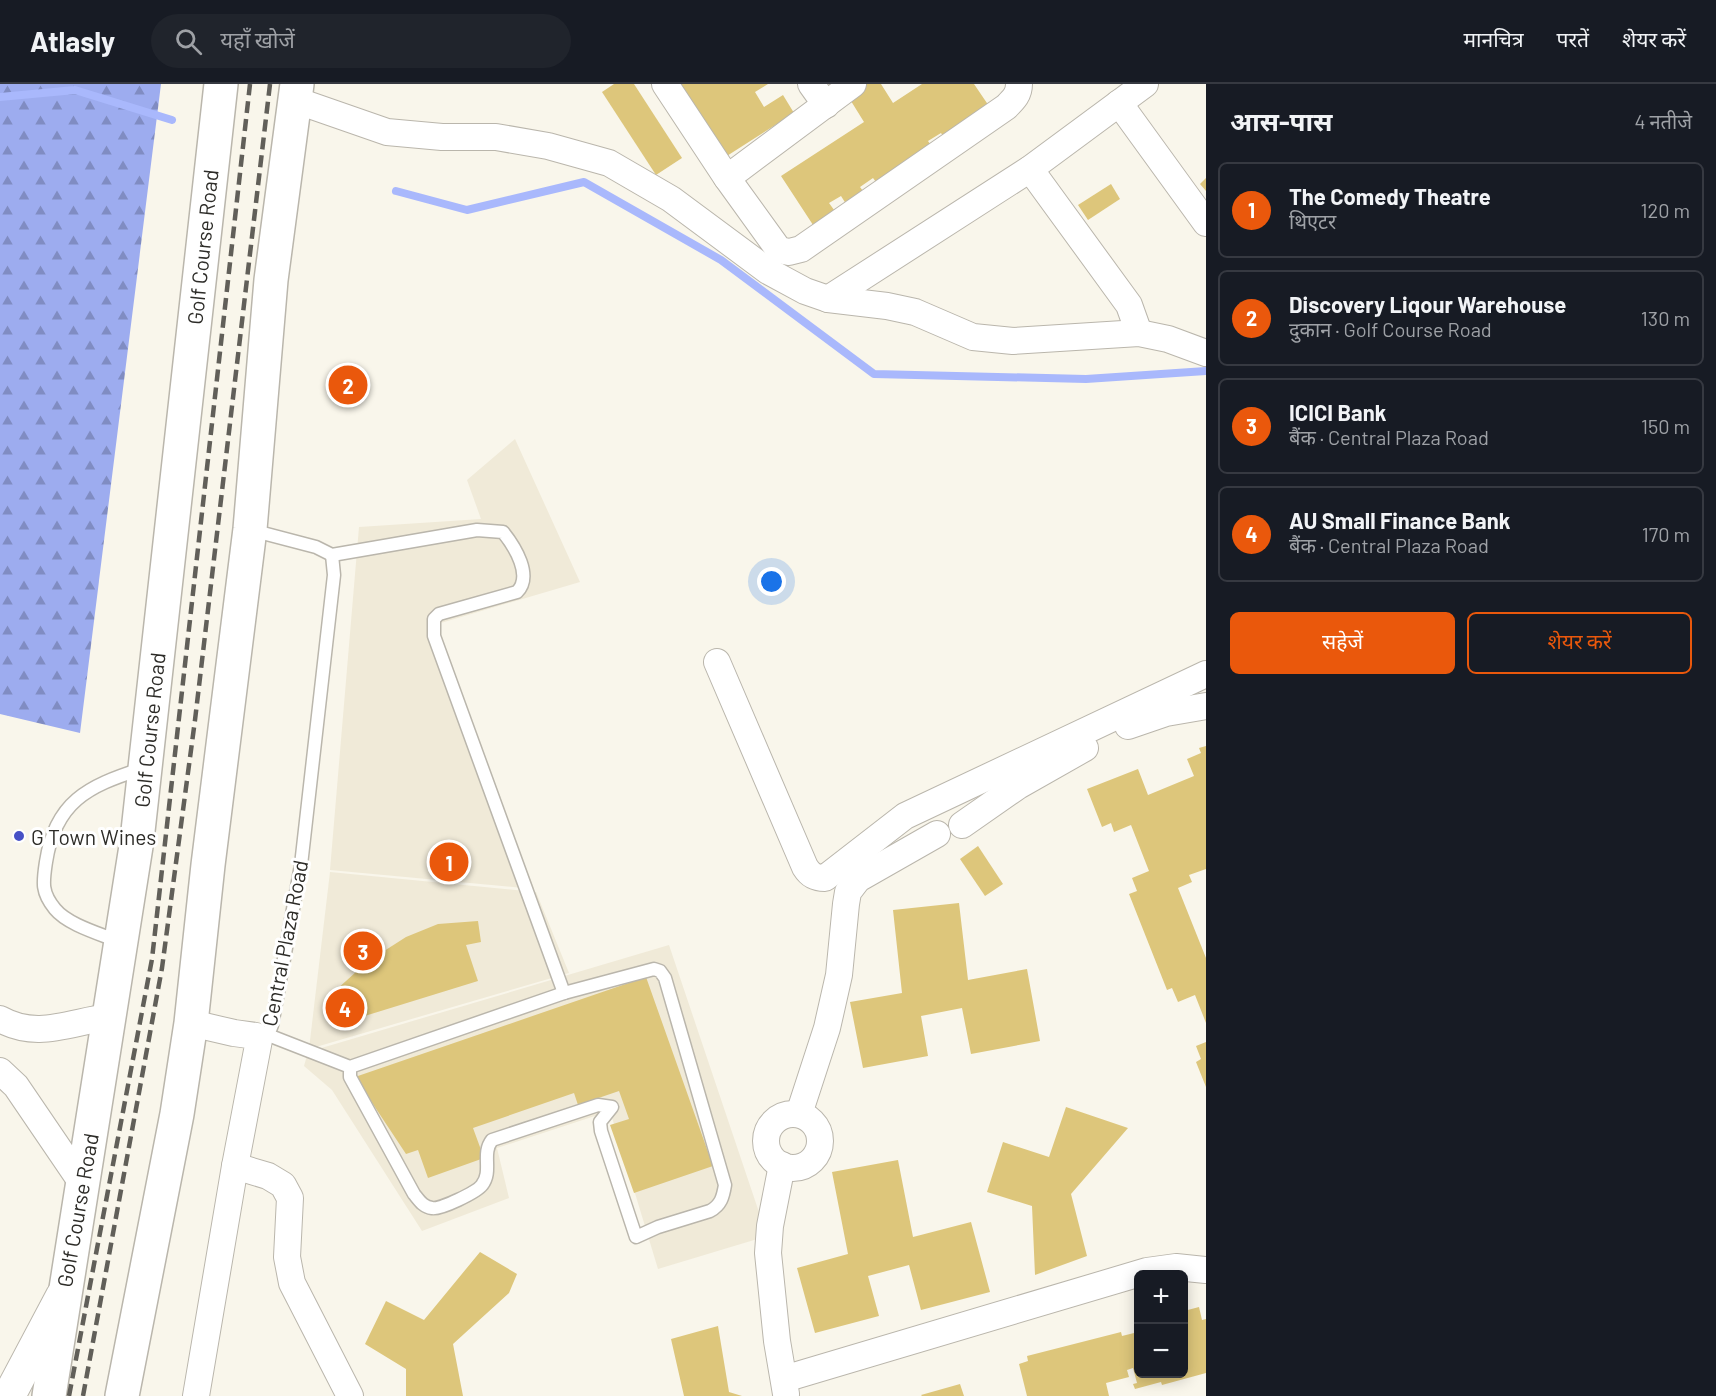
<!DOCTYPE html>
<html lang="hi">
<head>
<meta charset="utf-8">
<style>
	body { margin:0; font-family:Barlow,"Noto Sans Devanagari",sans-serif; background:#20242c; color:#f1f3f6 }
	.controls { position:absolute; right:18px; bottom:18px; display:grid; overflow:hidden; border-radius:9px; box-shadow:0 3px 15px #0003 }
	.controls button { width:54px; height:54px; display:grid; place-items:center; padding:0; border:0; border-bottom:2px solid #363941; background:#171b24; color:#f1f3f6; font:30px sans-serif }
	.you { position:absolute; left:772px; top:498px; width:21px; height:21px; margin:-15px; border:4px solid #fff; border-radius:50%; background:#1a73e8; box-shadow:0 0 0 9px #1a73e833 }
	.badge { display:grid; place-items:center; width:39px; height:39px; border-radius:50%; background:#ea580c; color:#fff; font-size:20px; font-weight:700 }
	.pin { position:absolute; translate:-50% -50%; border:3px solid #fff; box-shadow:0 2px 6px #0006 }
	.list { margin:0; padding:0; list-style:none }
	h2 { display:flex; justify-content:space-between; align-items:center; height:78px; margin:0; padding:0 24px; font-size:26px }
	h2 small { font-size:20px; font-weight:400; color:#9ea1a6 }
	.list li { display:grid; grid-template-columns:39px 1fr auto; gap:18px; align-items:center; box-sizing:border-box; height:96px; margin:0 12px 12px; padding:0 12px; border:2px solid #363941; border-radius:9px }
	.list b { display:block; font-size:22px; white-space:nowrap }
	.list p { margin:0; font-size:20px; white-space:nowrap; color:#9ea1a6 }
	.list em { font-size:20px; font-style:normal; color:#9ea1a6 }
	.actions { display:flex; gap:12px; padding:18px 24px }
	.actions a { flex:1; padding:14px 0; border:2px solid #ea580c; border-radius:9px; text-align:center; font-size:21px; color:#ea580c }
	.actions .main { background:#ea580c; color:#fff }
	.icon { flex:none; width:33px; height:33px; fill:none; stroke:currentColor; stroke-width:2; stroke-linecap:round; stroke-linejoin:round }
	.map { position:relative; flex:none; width:1206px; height:1312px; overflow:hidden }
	header { display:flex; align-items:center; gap:36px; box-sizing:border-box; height:84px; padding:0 30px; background:#171b24; border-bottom:2px solid #363941 }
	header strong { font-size:28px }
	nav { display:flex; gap:33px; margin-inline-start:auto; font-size:21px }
	.search { width:420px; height:54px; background:#20242c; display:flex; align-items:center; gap:15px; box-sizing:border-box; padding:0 21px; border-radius:33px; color:#9ea1a6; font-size:22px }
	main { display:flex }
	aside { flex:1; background:#171b24 }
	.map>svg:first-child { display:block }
</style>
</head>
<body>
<header>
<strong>Atlasly</strong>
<div class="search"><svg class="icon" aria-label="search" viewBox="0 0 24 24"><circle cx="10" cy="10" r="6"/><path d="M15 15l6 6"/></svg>यहाँ खोजें</div>
<nav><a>मानचित्र</a><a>परतें</a><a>शेयर करें</a></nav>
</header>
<main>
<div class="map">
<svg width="1206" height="1312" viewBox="0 0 1206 1312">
	<defs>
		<pattern id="forest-firs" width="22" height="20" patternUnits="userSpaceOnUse" patternTransform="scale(1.5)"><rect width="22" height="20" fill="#9dacef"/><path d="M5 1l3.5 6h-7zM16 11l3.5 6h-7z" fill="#808cc2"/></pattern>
	</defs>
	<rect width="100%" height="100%" fill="#f9f6eb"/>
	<!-- built -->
	<g fill="#f0ead8">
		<path d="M515,355L580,498L434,541L534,805L330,786L359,443L481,435L467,396Z"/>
		<path d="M330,788L536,808L569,889L309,965Z"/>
		<path d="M669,861L767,1152L658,1185L610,1027L497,1064L509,1114L422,1147L332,1006L304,982L308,968Z"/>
	</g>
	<!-- forest -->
	<path fill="url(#forest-firs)" d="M0,0H161L80,649L0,630Z"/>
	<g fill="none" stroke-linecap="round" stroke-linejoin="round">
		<!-- stream -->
		<g stroke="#a9b8fc" stroke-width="8">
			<path d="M0,13L75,6L172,36"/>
			<path d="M396,107L467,126L584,98L721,176L874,290L1086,295L1206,287"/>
		</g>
	</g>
	<!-- building -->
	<g fill="#ddc67b">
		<path d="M614,0H634L682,74L656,91L602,8Z"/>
		<path d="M669,0H768L755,8L764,23L783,11L794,29L719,77Z"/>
		<path d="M859,0H881L893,19L922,0H974L993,28L947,58L941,49L928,57L934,66L916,78L912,72L902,79L906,84L879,102L873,94L860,103L866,111L848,123L841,112L829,119L837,130L815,144L781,92L864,38L846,9Z"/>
		<path d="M1206,94V107L1200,100Z"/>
		<path d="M1111,100L1120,115L1088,136L1078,121Z"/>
		<path d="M1206,662V785L1189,791L1192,798L1178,804L1206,874V939L1195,911L1178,918L1172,904L1167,906L1129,810L1137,807L1132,794L1149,787L1131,741L1114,748L1111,739L1102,743L1087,705L1138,685L1148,711L1194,692L1187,675L1201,669L1199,664Z"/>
		<path d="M978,762L1003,800L985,812L960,775Z"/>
		<path d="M959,819L968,896L1027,885L1040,957L971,970L962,924L921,932L928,972L863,984L850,918L902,909L893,826Z"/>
		<path d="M478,837L481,858L466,861L478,897L342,939L325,916L367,878L406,853L438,840Z"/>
		<path d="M646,893L713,1082L634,1109L610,1041L629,1035L619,1007L578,1021L574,1009L473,1044L484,1074L428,1094L418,1066L406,1070L355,993Z"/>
		<path d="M1206,958V1003L1196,978L1201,975L1196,962Z"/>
		<path d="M1066,1023L1128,1044L1071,1110L1087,1172L1035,1191L1032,1122L987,1108L1003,1058L1049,1073Z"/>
		<path d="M898,1076L913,1153L971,1138L990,1208L921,1226L909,1181L868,1192L879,1232L815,1249L797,1184L848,1170L832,1088Z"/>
		<path d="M480,1168L517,1190L509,1209L453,1260L463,1312H406V1285L365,1260L386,1217L424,1236Z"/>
		<path d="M1199,1223L1202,1236L1206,1235V1289L1162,1301L1161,1298L1135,1305L1133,1300L1137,1299L1133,1284L1127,1286L1129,1293L1106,1299L1109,1312H1027L1019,1280L1028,1277L1027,1272L1121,1248L1122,1252L1138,1248V1290H1184V1227Z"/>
		<path d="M718,1242L729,1308L742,1312H684L671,1255Z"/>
		<path d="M960,1300L964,1312H922L921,1311Z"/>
	</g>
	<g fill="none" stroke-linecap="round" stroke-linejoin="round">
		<defs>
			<g id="service">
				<path d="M251,446L316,463L332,471L477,446L503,448C515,463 533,492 517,508L439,530L434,535V552L564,909"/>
				<path d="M120,858C101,850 68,841 55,825C41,808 43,798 46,778C55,718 88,702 141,685"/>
				<path d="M268,951L350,983L564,909L654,885L660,887L665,894L725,1101C723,1113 721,1121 710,1127L658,1143L636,1153L601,1047L600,1038L612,1023L598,1021L492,1056C481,1070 493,1087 482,1101C477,1108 440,1126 432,1124C423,1123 419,1116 414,1110L350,993V983"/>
				<path d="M263,954L268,951L272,941L301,781L334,491L332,471"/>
			</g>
			<g id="minor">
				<path d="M665,0L727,94L779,166L789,168L801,165L1006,23C1013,16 1019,11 1019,0"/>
				<path d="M811,0L826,21"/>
				<path d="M295,16L387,48L442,53H496L548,62L609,79L671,115L768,187L805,207L828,215L887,222L915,228L973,253L1013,257L1139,249L1168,255L1206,269"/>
				<path d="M1119,19L1206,139"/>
				<path d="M1030,85L1129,221L1139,249"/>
				<path d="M727,94L853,0"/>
				<path d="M828,215L1030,85L1145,0"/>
				<path d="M717,578L805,783C810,791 815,794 825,794L905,732L1206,590"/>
				<path d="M1128,642L1166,629L1206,622"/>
				<path d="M962,741L1018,702L1085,664"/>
				<path d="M0,935C37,956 70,938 109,933"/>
				<path d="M191,939L234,949L256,952L259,956L235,1082L196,1312"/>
				<path d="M0,987L16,1002L82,1099"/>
				<path d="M799,1030L827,944L839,891L846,820L848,808L858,795L937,750"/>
				<circle cx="793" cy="1057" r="27"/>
				<path d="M782,1081L770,1142L768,1169L777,1257L786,1310"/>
				<path d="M235,1082L268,1092L283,1101L290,1114L287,1173L292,1199L350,1312"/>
				<path d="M784,1295L1147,1187L1176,1183L1206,1186"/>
			</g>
			<path id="tertiary" d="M9,1312L62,1212"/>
			<g id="secondary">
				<path d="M49,1312L137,756L221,0"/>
				<path d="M122,1312L177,1030L191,939L208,781L250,445L271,196L297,0"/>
			</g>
		</defs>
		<!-- service casing -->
		<use href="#service" stroke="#bab6ac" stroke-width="15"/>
		<!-- minor casing -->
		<use href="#minor" stroke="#bab6ac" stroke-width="28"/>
		<!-- tertiary casing -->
		<use href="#tertiary" stroke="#bab6ac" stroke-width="34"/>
		<!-- secondary casing -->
		<use href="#secondary" stroke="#bab6ac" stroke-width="36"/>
		<!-- service -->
		<use href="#service" stroke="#fff" stroke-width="12"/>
		<!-- minor -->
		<use href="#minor" stroke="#fff" stroke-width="26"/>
		<!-- tertiary -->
		<use href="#tertiary" stroke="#fff" stroke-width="32"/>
		<!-- secondary -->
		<use href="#secondary" stroke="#fff" stroke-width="33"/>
		<!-- rail -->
		<g stroke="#615f59" stroke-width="4.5" stroke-dasharray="12 6" stroke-linecap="butt">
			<path d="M69,1312L152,875L250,0"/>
			<path d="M83,1312L162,884L195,636L270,0"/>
		</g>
	</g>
	<!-- markers -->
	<circle fill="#4751c6" stroke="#fff" stroke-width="2" cx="19" cy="752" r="6"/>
	<g text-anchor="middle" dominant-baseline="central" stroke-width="6" stroke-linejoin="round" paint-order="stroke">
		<!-- street labels -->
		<g font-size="21" fill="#2d2c28" stroke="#fff">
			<text transform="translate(202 163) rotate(-84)">Golf Course Road</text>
			<text transform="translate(149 646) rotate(-84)">Golf Course Road</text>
			<text transform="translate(284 859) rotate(-79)">Central Plaza Road</text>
			<text transform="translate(77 1126) rotate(-80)">Golf Course Road</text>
		</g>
		<!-- poi labels -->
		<g font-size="21" fill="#2d2c28" stroke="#fff" text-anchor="start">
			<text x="31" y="752">G Town Wines</text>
		</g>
	</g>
</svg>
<div class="controls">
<button>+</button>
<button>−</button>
</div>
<div class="you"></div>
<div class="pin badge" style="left:449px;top:778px">1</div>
<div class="pin badge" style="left:348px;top:301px">2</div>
<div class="pin badge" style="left:363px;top:867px">3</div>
<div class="pin badge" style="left:345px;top:924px">4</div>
</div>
<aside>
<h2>आस-पास<small>4 नतीजे</small></h2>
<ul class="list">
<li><span class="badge">1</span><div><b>The Comedy Theatre</b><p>थिएटर</p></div><em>120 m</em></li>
<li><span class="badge">2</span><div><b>Discovery Liqour Warehouse</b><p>दुकान · Golf Course Road</p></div><em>130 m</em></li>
<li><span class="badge">3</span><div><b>ICICI Bank</b><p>बैंक · Central Plaza Road</p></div><em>150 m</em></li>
<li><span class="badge">4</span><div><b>AU Small Finance Bank</b><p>बैंक · Central Plaza Road</p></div><em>170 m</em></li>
</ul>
<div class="actions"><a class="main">सहेजें</a><a>शेयर करें</a></div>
</aside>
</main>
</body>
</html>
